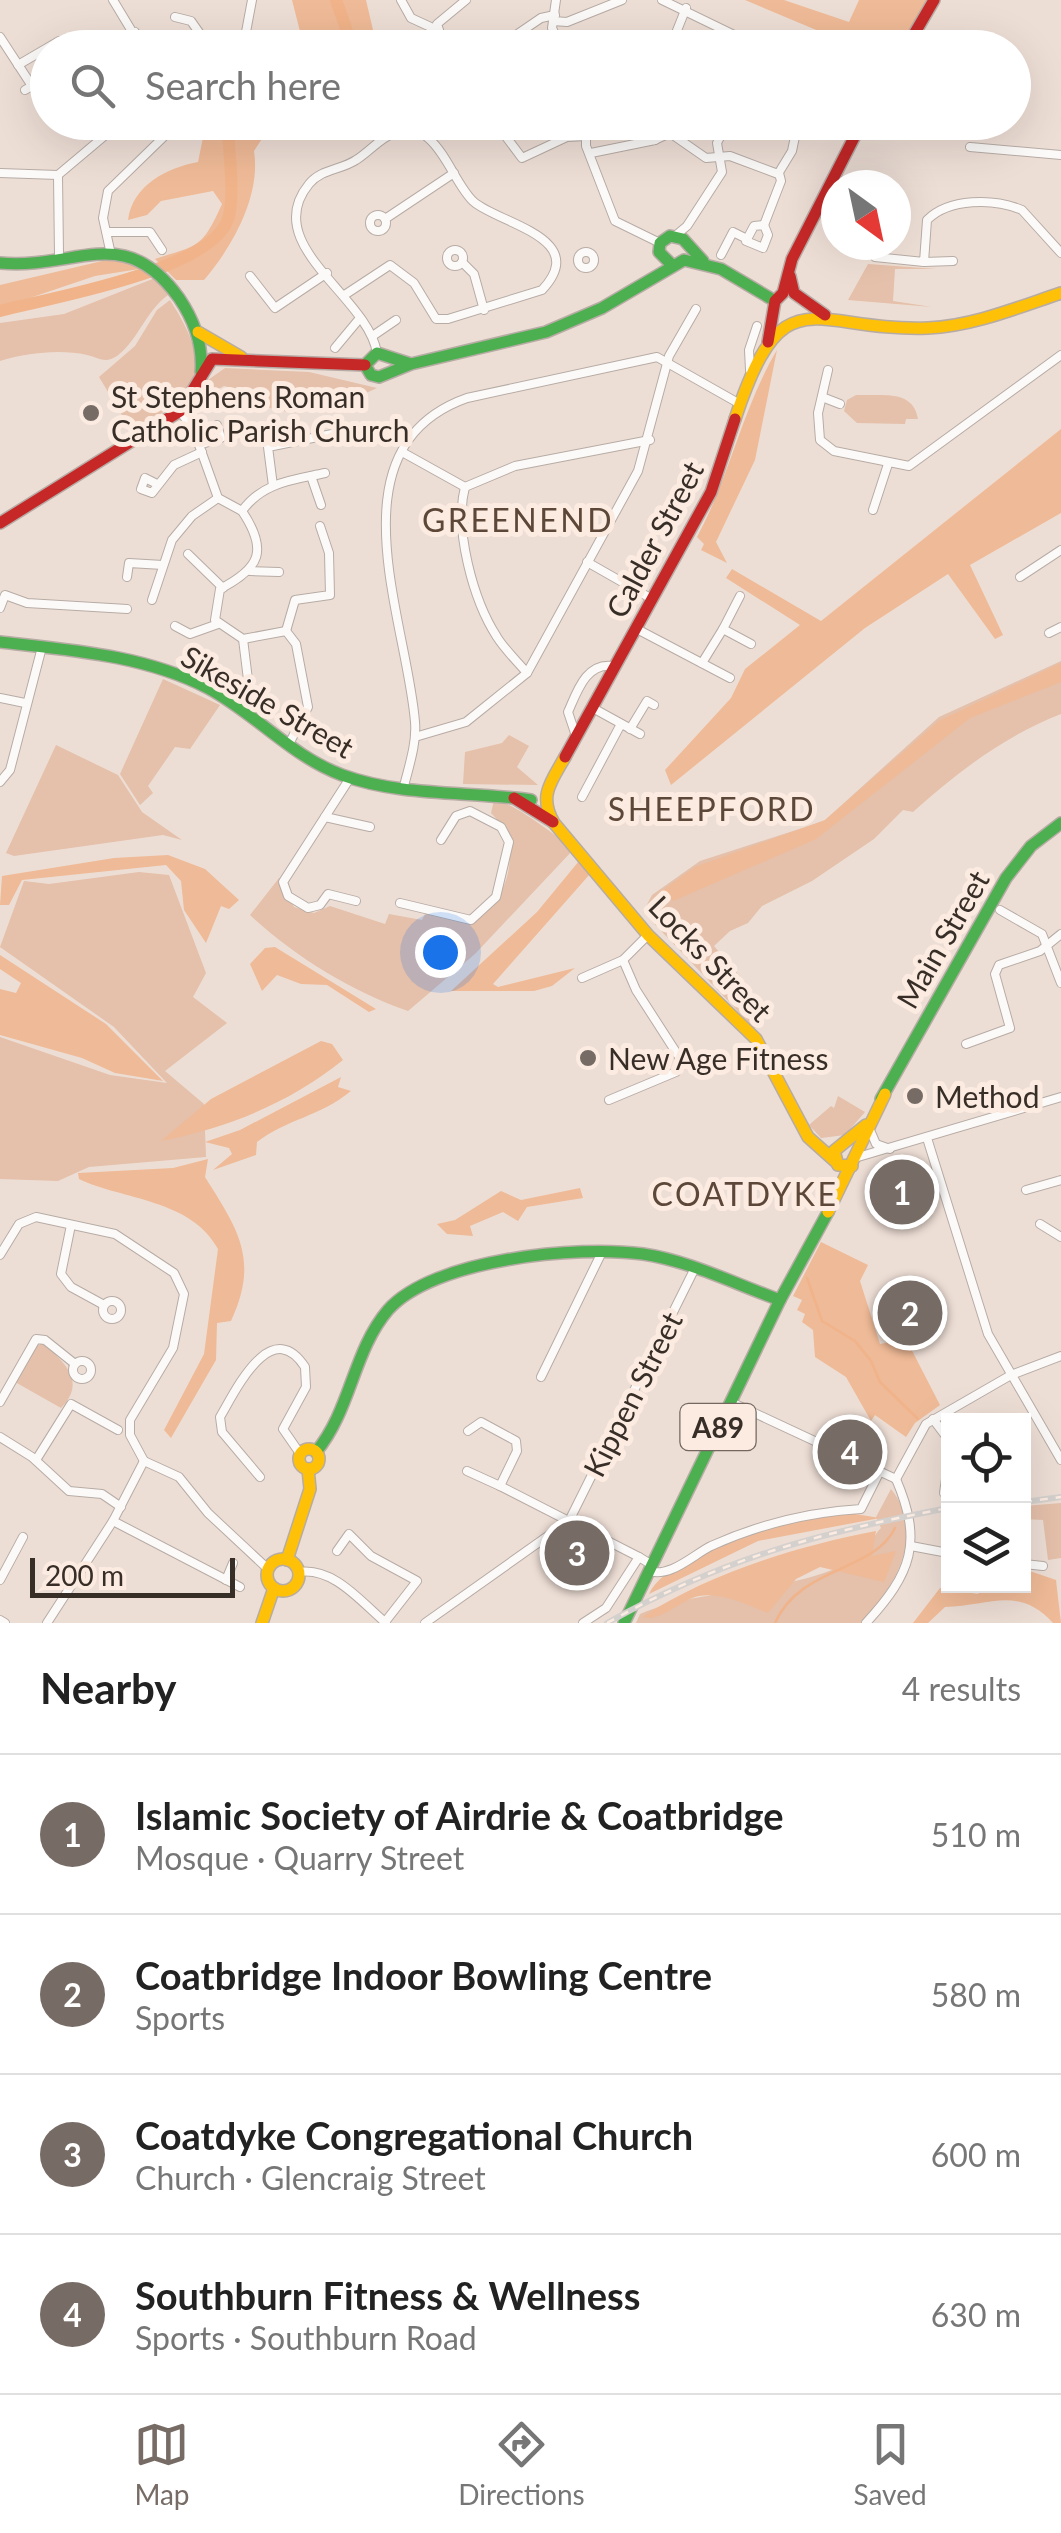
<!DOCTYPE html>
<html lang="en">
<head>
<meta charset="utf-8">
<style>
	body { margin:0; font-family:Lato,sans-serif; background:#f6f6f6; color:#222 }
	.controls { position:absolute; right:30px; bottom:30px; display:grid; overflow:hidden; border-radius:0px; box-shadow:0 10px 40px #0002 }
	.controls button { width:90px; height:90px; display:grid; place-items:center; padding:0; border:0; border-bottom:2px solid #e0e0e0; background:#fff; color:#222; font:50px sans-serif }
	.compass { position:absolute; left:821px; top:170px; width:90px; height:90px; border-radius:50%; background:#fff; box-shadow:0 10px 40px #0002; rotate:147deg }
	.scale { position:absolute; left:30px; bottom:25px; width:205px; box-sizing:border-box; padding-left:10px; border:5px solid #382e28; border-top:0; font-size:28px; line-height:35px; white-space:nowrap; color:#382e28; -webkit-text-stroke:8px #fcebe1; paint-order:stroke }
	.you { position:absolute; left:440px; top:952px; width:35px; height:35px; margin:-25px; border:8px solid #fff; border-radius:50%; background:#1a73e8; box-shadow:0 0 0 15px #1a73e833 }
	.badge { display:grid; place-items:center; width:65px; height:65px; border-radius:50%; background:#776c65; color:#fff; font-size:32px; font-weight:700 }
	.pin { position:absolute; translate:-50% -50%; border:5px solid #fff; box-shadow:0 2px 10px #0006 }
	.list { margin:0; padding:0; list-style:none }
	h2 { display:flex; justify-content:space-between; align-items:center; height:130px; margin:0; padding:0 40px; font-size:42px }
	h2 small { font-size:32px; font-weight:400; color:#767676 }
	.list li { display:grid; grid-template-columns:65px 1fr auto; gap:30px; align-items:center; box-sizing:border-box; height:160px; padding:0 40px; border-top:2px solid #e0e0e0 }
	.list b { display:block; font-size:38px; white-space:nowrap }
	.list p { margin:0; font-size:32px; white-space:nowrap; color:#767676 }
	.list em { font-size:32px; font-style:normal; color:#767676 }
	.icon { flex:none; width:55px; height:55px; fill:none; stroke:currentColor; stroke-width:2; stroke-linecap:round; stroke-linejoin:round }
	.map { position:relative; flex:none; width:1061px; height:1623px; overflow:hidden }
	.search { position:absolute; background:#fff; box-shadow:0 10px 40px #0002; left:30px; right:30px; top:30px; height:110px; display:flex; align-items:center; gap:25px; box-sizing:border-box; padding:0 35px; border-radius:55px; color:#767676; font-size:38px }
	.sheet { height:770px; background:#fff }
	nav { display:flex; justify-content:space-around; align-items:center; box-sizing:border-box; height:140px; border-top:2px solid #e0e0e0; background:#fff; font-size:28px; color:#767676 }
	nav a { display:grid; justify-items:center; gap:5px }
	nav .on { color:#776c65 }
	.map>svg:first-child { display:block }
</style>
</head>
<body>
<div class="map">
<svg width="1061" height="1623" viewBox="0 0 1061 1623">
	<rect width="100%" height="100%" fill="#edded5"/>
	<!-- green -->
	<g fill="#e5c0aa">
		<path d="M868,264L937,269H895L893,301L932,307L848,300Z"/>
		<path d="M155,278L168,295C145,312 139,339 117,356C105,364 100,358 87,355C60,349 26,353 0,361V323L64,314Z"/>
		<path d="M170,300C217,373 196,392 133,433L99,377L135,346L157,310Z"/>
		<path d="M225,368L309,372L377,388L353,399L293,413L252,404L251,393L224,386L201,399L208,380Z"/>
		<path d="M856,395C883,396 913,389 918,419H906L905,424L857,423L844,411L847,400Z"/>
		<path d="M1061,661V714C1004,736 958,772 913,812L903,810L874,839L812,881L762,906L748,923L730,931L714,946L739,975L760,1026L754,1028L643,912L652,895L700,861L824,821L939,717Z"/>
		<path d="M163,679L220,705L190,749L175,747L148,786L153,793L140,805L120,774Z"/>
		<path d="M509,735L529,746L517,767L538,785L463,784L465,752L502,743Z"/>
		<path d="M56,745L118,775L142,812L182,840L163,835L14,856L6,853Z"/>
		<path d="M494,800C510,800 559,837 573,850L475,954L408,1011C351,991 294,956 250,915L279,878L294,907L314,913L330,906L385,924L389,914L422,920L426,912L474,922C510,899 524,845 491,813Z"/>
		<path d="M139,872L169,875L206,973L193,997L227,1023L165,1071L204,1104L206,1157L89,1167L58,1181L0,1179V1037L110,1075L167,1083L114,1027L0,947L24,881L49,884Z"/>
		<path d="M838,1096L865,1112L845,1135L821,1138L809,1125L831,1106L834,1108Z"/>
		<path d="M43,1343C65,1363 87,1382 61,1408L15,1382L35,1347Z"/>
		<path d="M891,1489C927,1533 895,1588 861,1623H636L640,1614C711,1584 802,1596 864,1553C872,1547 873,1535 881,1528L876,1517Z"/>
		<path d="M1061,1503V1558L1048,1560L1043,1520L1024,1519V1506Z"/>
	</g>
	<!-- forest -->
	<g fill="#efba97">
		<path d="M292,0H366L377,47H304Z"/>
		<path d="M745,0H784L849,22L859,0H928L899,48L848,47L833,37Z"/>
		<path d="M206,123H326L265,134L254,151C261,196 233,246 204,280H176L155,259C198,245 202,249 222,204L213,191L161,201L147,215L128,220C132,186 166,168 198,162Z"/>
		<path d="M115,258L134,261L139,269L95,276L0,308V285Z"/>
		<path d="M777,350L755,460L716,542L727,563L701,550L704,544L697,537C730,476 742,409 777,350Z"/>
		<path d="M1061,429V513L970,565L1003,635L995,639L948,574L865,628L671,785L665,770L731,698L745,669L800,625L726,578L732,569L821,621Z"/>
		<path d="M1061,663V682L970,718L816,839L673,901L663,890L695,867L825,820L939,721Z"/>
		<path d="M168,855L205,869L239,900L229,909L221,906L206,943L184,910L181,881L166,865L22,880L9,905H0L2,876L114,858Z"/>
		<path d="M579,861L590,874L493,984L498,987L575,968L552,986L534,991H451L537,912Z"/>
		<path d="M275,947L376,1009L369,1012L327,985L301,984L277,975L262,991L250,964L265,948Z"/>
		<path d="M0,955L106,1024L163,1081L115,1073L82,1058L0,1035V989L16,993L21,983L0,969Z"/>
		<path d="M321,1041L332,1044L343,1060C288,1104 229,1127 161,1141L211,1099Z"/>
		<path d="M341,1077L338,1087L351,1091C319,1117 287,1119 257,1142L256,1155L213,1170L232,1154L229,1148L205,1142L240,1130Z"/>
		<path d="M208,1159L205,1177C237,1228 260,1259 231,1321L217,1323L216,1360L171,1438L164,1430L204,1354L218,1249C191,1199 123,1200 79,1179L78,1173L173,1168Z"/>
		<path d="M580,1188L583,1198L527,1207L518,1221L503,1212L470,1226L473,1236L447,1234L437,1224L455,1220L501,1191L521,1200Z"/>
		<path d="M821,1242L868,1265L860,1281L880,1344L906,1339L940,1405L915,1423L906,1437L875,1415L871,1421L846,1377L815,1357L813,1330L802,1322L805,1314L797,1310L802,1300L793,1296Z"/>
		<path d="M842,1512L880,1518L758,1541L649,1594C667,1552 799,1519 842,1512Z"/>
		<path d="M876,1531L872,1556L896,1551L884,1582L820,1567L796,1579L768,1613C749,1605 721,1592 699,1596C680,1600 660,1623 642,1617C710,1573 797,1546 876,1531Z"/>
		<path d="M1024,1569L1056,1580L1061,1623H1053C1018,1585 990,1606 945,1607L928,1623H913L940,1588L978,1594L982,1586H1024Z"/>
	</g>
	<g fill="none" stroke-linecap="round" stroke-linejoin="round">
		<!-- stream -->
		<g stroke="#f1b389" stroke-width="2.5">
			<path d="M807,1278L822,1321L855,1341L871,1361L880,1382L918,1419"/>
			<path d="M775,1623C800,1566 874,1572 895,1528"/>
		</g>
		<!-- river -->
		<g stroke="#f1b389" stroke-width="12">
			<path d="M336,0L353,48"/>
			<path d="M0,311C49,298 217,270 229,216C235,188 228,151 228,122"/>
		</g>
		<defs>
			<g id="street">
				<path d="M113,0L142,48"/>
				<path d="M401,0L411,18L435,29"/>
				<path d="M556,0L552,28L561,48"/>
				<path d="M662,0L761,48"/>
				<path d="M175,17L191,21L210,48"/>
				<path d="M553,21L567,22L622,0"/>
				<path d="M0,37L32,86L25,90"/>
				<path d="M103,48L135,32"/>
				<path d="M243,48L252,0"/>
				<path d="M445,48L437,24L466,0"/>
				<path d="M497,48L541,18L555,15"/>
				<path d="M670,48L686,8"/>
				<path d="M18,65L59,41L81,48"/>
				<path d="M495,122L522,158L567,137L586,136"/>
				<path d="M586,122V146L615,221L660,243"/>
				<path d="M648,122L655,140L670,133L706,158L730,156L778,174L792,151L798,122"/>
				<path d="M818,122L827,127"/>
				<path d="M970,147L1061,155"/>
				<path d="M591,153L655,140"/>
				<path d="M0,173L58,175L121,122"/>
				<path d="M58,175L59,255"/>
				<circle cx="378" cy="223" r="8"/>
				<path d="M385,219L454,173"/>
				<path d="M764,225L768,235L763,248L746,241L754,226Z"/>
				<path d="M764,225L781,181L779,173"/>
				<path d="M107,232H150L162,250"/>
				<path d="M675,236L687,226L722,172L717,143L728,122"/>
				<path d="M110,250L103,218L108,191L179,122"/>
				<circle cx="455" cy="258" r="8"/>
				<circle cx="586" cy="260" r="8"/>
				<path d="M721,255L733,232L747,239"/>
				<path d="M875,257L924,262L927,220C949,198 994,198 1022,210L1061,253"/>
				<path d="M462,262L474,274L484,310"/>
				<path d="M924,262L953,261"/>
				<path d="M250,276L275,308L327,273"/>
				<path d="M343,296L390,265L414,283L436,319H448L542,290C591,238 500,224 474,202C450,181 438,116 394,133C380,138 369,152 356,160C341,170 321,169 309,184C259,245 368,296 377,353"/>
				<path d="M374,335L396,320"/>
				<path d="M335,348L360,318"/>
				<path d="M750,370L749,350L757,326"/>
				<path d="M828,370L818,413L820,440L834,451L909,466L1061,355"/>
				<path d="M822,397L840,404"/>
				<path d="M180,411L194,431L218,498L242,511C263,482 293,480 325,473"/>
				<path d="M199,445L221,438L217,425"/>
				<path d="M402,452L465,487"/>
				<path d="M311,476L321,505"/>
				<path d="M157,484L145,478L141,489L152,493L174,465L202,452"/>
				<path d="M273,486L268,447L352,430"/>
				<path d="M873,510L888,464"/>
				<path d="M242,511C268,550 261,568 220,589L215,620L243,639L286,631"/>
				<path d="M188,554L223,588"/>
				<path d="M587,562L652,599"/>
				<path d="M250,571L279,572"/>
				<path d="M127,577L129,563L163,565"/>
				<path d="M1020,577L1061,550"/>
				<path d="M152,600L172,540L192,516L218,498"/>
				<path d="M0,608L5,595L27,603L127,609"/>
				<path d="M175,626L190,634L218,624"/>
				<path d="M635,628L730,678"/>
				<path d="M723,629L740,596"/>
				<path d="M286,631L295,600L330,595L329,553L320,526"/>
				<path d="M286,631L296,644L308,707L288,746"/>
				<path d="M1049,633L1061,627"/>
				<path d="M243,639L250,696"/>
				<path d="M702,663L723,629L751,644"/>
				<path d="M527,673C518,662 505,650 497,637C473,600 454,529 465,487L515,466L650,440"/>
				<path d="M0,698L25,703"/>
				<path d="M591,707L640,734"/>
				<path d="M630,729L647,701L654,705"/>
				<path d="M576,736L568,712C577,692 586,662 613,666"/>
				<path d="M415,737L466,722L527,673L638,471L669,356L696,309"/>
				<path d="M350,778L283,882L288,896L308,908L320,905L328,894L356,901"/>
				<path d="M0,782L10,770L42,647"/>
				<path d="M403,790C408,769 417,744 415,722C407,620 329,447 467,398L657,357L740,404"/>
				<path d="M582,797L621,724"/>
				<path d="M325,817L370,827"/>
				<path d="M400,903L471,920L496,897L509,842L501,827L470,811L456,816L441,840"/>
				<path d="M1000,910L1042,934L1061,983"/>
				<path d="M582,978L623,960L648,935"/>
				<path d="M966,1044L1010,1028L995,974L999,965L1040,951L1061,934"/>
				<path d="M609,1100L676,1072L683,1063L636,990L623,960"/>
				<path d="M870,1130L876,1144L890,1149"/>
				<path d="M927,1138L988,1334L1061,1460"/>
				<path d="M858,1157L1061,1097"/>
				<path d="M1026,1190L1061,1180"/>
				<path d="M1040,1224L1061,1237"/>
				<path d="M71,1225L61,1274L71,1287L104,1305"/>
				<path d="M0,1255L19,1224L36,1217L115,1234L174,1273L184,1294L173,1348L130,1420V1435L144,1461"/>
				<circle cx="112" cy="1310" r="9"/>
				<circle cx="82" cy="1370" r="9"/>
				<path d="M541,1377L602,1252"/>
				<path d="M0,1402L36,1339L45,1340L75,1364"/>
				<path d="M731,1402L896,1479"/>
				<path d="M933,1419L948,1439"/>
				<path d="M468,1431L481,1422L516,1441L517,1451L500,1486L639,1557"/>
				<path d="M0,1437L32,1457L69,1491L102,1494L121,1507"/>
				<path d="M36,1460L71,1404L118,1430"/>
				<path d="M144,1461L179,1477L208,1513L268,1569"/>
				<path d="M467,1471L500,1486"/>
				<path d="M260,1477L222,1432L220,1417C236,1390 271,1315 305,1367L306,1387L283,1429L301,1455"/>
				<path d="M896,1479L926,1424L1011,1375L1061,1356"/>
				<path d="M944,1493L948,1465"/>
				<path d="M113,1521L240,1587"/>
				<path d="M911,1546L948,1553"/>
				<path d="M337,1551L349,1534L371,1556L417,1581L385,1622"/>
				<path d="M1024,1564L1043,1566"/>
				<path d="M649,1571C670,1578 693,1555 711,1546C760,1524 808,1512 861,1509L878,1475"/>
				<path d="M299,1572C334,1567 361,1602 386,1623"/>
				<path d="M0,1580L23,1537"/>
				<path d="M226,1580L233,1563"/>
				<path d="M0,1620L5,1623"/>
				<path d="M47,1623L113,1521L144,1461"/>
				<path d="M425,1623L569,1521L694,1270"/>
				<path d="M583,1623L606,1608L639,1557L652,1565"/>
				<path d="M866,1623C912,1573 923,1542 896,1479"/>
			</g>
			<g id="fast">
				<path d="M0,263C77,270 124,221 179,298C194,320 203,345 201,372"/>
				<path d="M671,264L659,252L660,243L670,236L683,239L703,261"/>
				<path d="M411,364L377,353L365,365L371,375L379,377L411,364L546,332L602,308L684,260L721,269L775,301"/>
				<path d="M0,642C70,650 144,655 208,688C255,713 291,756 342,775C402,797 469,791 531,800"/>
				<path d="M881,1099L1006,878L1031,846L1061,823"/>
				<path d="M316,1452C351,1410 353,1351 388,1310C433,1259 578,1245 643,1254C690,1261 735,1284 780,1300"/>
				<path d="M624,1623L780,1300L828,1212"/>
			</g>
			<g id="slow">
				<path d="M198,332L241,357"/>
				<path d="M735,419C784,271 812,332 928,328C973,326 1019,307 1061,293"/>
				<path d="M565,757C551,782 538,796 554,823L648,935L756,1039L808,1137L836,1162"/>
				<path d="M852,1166L838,1165L834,1151L866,1125"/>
				<path d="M828,1212L885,1094"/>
				<circle cx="309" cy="1459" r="10"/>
				<circle cx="283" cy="1575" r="16"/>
				<path d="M287,1560L310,1489L308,1469"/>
				<path d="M262,1623L274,1588"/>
			</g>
			<g id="jam">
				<path d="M906,48L934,0"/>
				<path d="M790,276L794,293L825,315"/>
				<path d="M768,342L775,301L783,293L792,259L862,122"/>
				<path d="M0,523L180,411L212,359L365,365"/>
				<path d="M565,757L711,492L735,419"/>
				<path d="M514,798L553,822"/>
			</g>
		</defs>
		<!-- street casing -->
		<use href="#street" stroke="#b7aca5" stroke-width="10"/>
		<!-- fast casing -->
		<use href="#fast" stroke="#b7aca5" stroke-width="14"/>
		<!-- slow casing -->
		<use href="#slow" stroke="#b7aca5" stroke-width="14"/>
		<!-- jam casing -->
		<use href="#jam" stroke="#b7aca5" stroke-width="14"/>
		<!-- street -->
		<use href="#street" stroke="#fcfaf9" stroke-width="8"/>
		<!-- fast -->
		<use href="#fast" stroke="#4caf50" stroke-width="11"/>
		<!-- slow -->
		<use href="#slow" stroke="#ffc107" stroke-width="11"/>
		<!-- jam -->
		<use href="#jam" stroke="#c62828" stroke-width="11"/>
		<defs>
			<g id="rail">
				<path d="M1024,1502L1061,1497"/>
				<path d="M607,1623C724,1558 819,1533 948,1508"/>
			</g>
		</defs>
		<!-- rail casing -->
		<use href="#rail" stroke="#d4d0cd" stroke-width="6"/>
		<!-- rail -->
		<use href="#rail" stroke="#fcebe1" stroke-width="2.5" stroke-dasharray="8" stroke-linecap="butt"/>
	</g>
	<!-- markers -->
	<g fill="#776c65" stroke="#fcebe1" stroke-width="4">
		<circle cx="91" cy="413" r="10"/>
		<circle cx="588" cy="1058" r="10"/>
		<circle cx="915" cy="1096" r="10"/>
	</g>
	<g text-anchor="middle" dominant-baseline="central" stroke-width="10" stroke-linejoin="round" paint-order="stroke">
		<!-- shield labels -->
		<rect fill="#fcebe1" stroke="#736760" stroke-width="2.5" x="680.5" y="1404" width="75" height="46" rx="8"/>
		<g font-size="28" font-weight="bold" fill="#382e28">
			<text x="718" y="1427">A89</text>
		</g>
		<!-- poi labels -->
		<g font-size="30" fill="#382e28" stroke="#fcebe1" text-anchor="start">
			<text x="111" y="396">St Stephens Roman<tspan x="111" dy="34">Catholic Parish Church</tspan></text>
			<text x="608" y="1058">New Age Fitness</text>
			<text x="935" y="1096">Method</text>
		</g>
		<!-- street labels -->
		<g font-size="30" fill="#382e28" stroke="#fcebe1">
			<text transform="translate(654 539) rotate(-62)">Calder Street</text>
			<text transform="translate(268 701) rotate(30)">Sikeside Street</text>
			<text transform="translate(942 939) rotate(-60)">Main Street</text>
			<text transform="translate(711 958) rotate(46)">Locks Street</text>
			<text transform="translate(632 1394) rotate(-63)">Kippen Street</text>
		</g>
		<!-- neighbourhood labels -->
		<g font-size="32" letter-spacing="2.5" fill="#5d4739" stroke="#fcebe1">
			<text x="518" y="519">GREENEND</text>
			<text x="712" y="808">SHEEPFORD</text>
			<text x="745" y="1193">COATDYKE</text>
		</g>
	</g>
</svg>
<div class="controls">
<button><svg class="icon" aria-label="locate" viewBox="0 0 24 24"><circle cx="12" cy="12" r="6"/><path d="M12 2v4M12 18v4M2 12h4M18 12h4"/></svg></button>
<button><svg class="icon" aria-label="layers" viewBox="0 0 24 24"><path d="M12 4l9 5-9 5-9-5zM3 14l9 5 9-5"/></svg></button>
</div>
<svg class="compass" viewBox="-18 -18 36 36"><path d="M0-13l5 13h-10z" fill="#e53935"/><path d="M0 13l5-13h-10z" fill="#767676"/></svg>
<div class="scale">200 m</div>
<div class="you"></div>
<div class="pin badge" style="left:902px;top:1192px">1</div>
<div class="pin badge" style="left:910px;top:1313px">2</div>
<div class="pin badge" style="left:577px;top:1553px">3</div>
<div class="pin badge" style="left:850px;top:1452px">4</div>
<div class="search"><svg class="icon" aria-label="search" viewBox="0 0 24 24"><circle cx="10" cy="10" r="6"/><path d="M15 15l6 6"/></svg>Search here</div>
</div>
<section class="sheet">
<h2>Nearby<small>4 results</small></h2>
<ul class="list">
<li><span class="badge">1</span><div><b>Islamic Society of Airdrie &amp; Coatbridge</b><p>Mosque · Quarry Street</p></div><em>510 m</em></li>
<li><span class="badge">2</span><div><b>Coatbridge Indoor Bowling Centre</b><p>Sports</p></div><em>580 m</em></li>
<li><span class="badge">3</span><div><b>Coatdyke Congregational Church</b><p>Church · Glencraig Street</p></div><em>600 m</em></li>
<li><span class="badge">4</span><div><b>Southburn Fitness &amp; Wellness</b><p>Sports · Southburn Road</p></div><em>630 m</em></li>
</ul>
</section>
<nav>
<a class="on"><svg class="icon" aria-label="map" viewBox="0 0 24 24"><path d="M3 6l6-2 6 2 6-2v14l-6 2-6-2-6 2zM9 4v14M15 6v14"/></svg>Map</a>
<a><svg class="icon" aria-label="directions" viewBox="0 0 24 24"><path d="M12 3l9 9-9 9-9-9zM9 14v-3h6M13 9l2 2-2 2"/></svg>Directions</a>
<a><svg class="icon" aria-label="saved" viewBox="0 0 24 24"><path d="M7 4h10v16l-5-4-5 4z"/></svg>Saved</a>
</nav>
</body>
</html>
